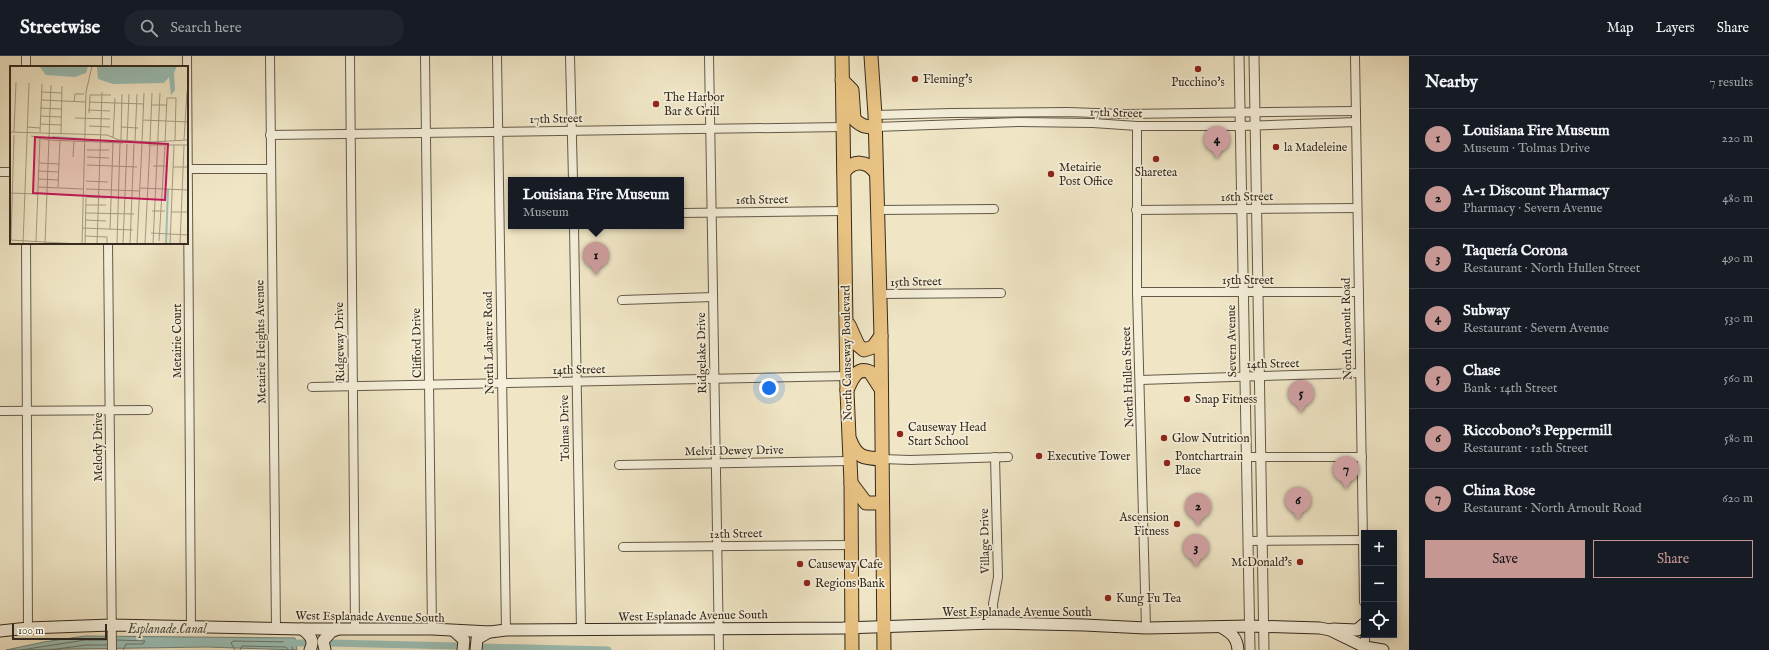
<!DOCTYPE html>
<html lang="en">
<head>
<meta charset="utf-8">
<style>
	body { margin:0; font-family:"IM FELL English",serif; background:#20242c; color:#f1f3f6 }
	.controls { position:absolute; right:12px; bottom:12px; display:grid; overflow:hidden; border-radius:0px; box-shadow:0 2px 10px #0003 }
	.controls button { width:36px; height:36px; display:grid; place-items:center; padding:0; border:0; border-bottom:1px solid #363941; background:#171b24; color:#f1f3f6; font:20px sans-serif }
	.scale { position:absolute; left:12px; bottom:10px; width:95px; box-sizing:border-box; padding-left:4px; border:2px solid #352a1e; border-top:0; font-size:11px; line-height:14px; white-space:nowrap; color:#352a1e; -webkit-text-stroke:3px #f5efda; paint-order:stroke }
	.you { position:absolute; left:769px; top:332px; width:14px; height:14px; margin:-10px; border:3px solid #fff; border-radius:50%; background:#1a73e8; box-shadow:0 0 0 6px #1a73e833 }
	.badge { display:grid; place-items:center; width:26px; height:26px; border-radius:50%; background:#c59692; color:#111; font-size:13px; font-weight:700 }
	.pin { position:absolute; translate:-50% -33px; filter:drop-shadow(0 1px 2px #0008) }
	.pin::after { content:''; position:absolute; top:21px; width:14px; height:12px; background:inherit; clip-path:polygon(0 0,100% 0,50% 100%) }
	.popup { position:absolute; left:508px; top:121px; width:176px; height:52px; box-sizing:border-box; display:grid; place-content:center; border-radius:0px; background:#171b24; filter:drop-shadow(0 1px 3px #0005); font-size:13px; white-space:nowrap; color:#9ea1a6 }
	.popup b { font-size:15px; color:#f1f3f6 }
	.popup::after { content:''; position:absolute; left:50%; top:100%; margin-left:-8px; border:8px solid transparent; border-top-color:#171b24 }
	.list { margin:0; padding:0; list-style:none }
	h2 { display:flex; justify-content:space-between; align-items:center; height:52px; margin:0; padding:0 16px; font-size:17px }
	h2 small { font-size:13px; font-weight:400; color:#9ea1a6 }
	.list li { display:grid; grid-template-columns:26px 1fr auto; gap:12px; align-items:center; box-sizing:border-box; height:60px; padding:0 16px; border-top:1px solid #363941 }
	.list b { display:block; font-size:15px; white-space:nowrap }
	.list p { margin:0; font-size:13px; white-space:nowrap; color:#9ea1a6 }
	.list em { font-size:13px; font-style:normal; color:#9ea1a6 }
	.actions { display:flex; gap:8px; padding:12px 16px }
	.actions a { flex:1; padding:9px 0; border:1px solid #c59692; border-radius:0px; text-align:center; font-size:14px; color:#c59692 }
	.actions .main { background:#c59692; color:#111 }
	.icon { flex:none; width:22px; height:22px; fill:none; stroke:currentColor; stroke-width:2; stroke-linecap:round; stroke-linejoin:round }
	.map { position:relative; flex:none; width:1409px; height:594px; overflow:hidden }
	header { display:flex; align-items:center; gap:24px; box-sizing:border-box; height:56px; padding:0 20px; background:#171b24; border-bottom:1px solid #363941 }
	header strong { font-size:19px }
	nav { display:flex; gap:22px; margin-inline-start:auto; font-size:14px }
	.search { width:280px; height:36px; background:#20242c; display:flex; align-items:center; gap:10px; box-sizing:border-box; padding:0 14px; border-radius:22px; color:#9ea1a6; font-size:15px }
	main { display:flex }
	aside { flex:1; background:#171b24 }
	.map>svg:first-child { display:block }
</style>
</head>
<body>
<header>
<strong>Streetwise</strong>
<div class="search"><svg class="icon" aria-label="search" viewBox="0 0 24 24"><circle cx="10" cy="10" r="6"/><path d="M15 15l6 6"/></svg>Search here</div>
<nav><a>Map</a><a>Layers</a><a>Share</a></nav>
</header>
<main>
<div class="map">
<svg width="1409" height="594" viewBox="0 0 1409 594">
	<rect width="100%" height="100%" fill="#f0e6c6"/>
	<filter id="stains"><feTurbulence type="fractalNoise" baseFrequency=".005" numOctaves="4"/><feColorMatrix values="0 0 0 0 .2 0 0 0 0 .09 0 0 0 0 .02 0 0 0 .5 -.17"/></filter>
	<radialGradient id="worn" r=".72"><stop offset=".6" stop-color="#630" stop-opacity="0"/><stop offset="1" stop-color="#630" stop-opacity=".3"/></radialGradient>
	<!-- water -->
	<path fill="#9abfb6" stroke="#728379" d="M85,580L295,582L297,594L207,591L6,594L44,586Z"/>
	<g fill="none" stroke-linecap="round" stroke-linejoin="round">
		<!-- shore -->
		<g stroke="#68746a" stroke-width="1">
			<path d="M117,584L145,585L143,588H126L123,594"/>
			<path d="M21,594L85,584H107"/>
			<path d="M50,594L86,589H107"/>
			<path d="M235,594L231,587L233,585L290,586L293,594"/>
			<path d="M240,594L242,590L286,591L288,594"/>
		</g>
		<!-- canal -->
		<g stroke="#9abfb6" stroke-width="7">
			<path d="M287,587H305"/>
			<path d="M330,587L457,590"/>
			<path d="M482,591L608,594"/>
		</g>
		<defs>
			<g id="minor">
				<path d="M26,0V11"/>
				<path d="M107,0V11"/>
				<path d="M187,0L191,570"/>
				<path d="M270,0L276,573"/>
				<path d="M350,0L355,572"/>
				<path d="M425,0L432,573"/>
				<path d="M497,0L506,574"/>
				<path d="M570,0L573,124"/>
				<path d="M709,0L719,594"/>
				<path d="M1355,0L1364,546"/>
				<path d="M875,59L951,57L1068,56L1124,58L1356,55"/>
				<path d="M1137,70V236L1146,572"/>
				<path d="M875,71L1019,66L1093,67L1137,70H1240L1356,66"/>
				<path d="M270,79L843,71"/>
				<path d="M187,113H270"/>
				<path d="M0,116H11"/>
				<path d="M878,154L994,153"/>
				<path d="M1136,154L1357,152"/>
				<path d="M681,157L844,155"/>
				<path d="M574,170L581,574"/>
				<path d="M26,187L28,572"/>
				<path d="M108,187L112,594"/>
				<path d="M1137,236H1359"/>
				<path d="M880,238L1001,237"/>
				<path d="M622,244L713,241"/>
				<path d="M1140,324L1360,317"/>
				<path d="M312,331L847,320"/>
				<path d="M0,355L148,354"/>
				<path d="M1246,401H1362"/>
				<path d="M882,403L910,404L1008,401"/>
				<path d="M619,409L850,405"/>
				<path d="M1248,485L1363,484"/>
				<path d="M623,491L850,489"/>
				<path d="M994,567L993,548L998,521L995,401"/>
				<path d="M1365,579V591"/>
			</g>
			<g id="tertiary">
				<path d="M1239,0L1250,594"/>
				<path d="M1254,0L1264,594"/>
			</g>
			<g id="secondary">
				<path d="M1221,571C1231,577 1237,581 1238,594"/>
				<path d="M302,573C310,579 315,584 310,594"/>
				<path d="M1333,573L1357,574L1364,568"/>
				<path d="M0,575L28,572L111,569L302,573H432L490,576L506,574L843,572L994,567L1084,569L1146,572L1249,570L1320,572L1330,574L1365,591L1383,594"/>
				<path d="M454,575L464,584L463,594"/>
				<path d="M325,594L323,585L331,576L338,573"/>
				<path d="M476,594L477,583L489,576"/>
			</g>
			<g id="trunk">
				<path d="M842,0L847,335L851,427L852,594"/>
				<path d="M871,0L875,59L881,280L884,594"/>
				<path d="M842,24L852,34L854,63C861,70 865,71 875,71"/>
				<path d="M844,116C853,104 867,104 876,117"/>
				<path d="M849,269L858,289L864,294L873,291L881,280"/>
				<path d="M847,334C852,323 857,310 870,316L881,333"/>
				<path d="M850,384C857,402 864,402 882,403"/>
				<path d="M851,427L866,447H882"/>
			</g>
		</defs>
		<!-- minor casing -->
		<use href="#minor" stroke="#645948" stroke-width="10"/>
		<!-- tertiary casing -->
		<use href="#tertiary" stroke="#645948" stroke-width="11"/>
		<!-- secondary casing -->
		<use href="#secondary" stroke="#352a1e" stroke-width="13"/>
		<!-- trunk casing -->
		<use href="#trunk" stroke="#352a1e" stroke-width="15"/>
		<!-- minor -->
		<use href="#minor" stroke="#f5efda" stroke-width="8"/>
		<!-- tertiary -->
		<use href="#tertiary" stroke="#f5efda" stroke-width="9"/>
		<!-- secondary -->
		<use href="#secondary" stroke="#f5efda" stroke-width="11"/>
		<!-- trunk -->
		<use href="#trunk" stroke="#e8c383" stroke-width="13"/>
	</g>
	<!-- markers -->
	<g fill="#8f2418" stroke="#f5efda" stroke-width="1.5">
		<circle cx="1198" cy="13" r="4"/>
		<circle cx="915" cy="23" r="4"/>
		<circle cx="656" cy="48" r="4"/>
		<circle cx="1276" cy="91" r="4"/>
		<circle cx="1156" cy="103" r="4"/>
		<circle cx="1051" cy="118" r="4"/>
		<circle cx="1187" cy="343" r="4"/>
		<circle cx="900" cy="378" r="4"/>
		<circle cx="1164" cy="382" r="4"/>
		<circle cx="1039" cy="400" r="4"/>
		<circle cx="1167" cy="407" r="4"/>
		<circle cx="1177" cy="468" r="4"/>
		<circle cx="1300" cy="506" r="4"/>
		<circle cx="800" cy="508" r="4"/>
		<circle cx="807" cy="527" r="4"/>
		<circle cx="1108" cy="542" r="4"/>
	</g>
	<g text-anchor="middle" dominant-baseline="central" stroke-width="3.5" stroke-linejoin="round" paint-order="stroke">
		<!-- poi labels -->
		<g font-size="12" fill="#352a1e" stroke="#f5efda" text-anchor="start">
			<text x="923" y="23">Fleming's</text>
			<text x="1198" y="26" text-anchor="middle">Pucchino's</text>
			<text x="664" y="41">The Harbor<tspan x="664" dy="14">Bar &amp; Grill</tspan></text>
			<text x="1284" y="91">la Madeleine</text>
			<text x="1059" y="111">Metairie<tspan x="1059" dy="14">Post Office</tspan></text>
			<text x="1156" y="116" text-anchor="middle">Sharetea</text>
			<text x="1195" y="343">Snap Fitness</text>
			<text x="908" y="371">Causeway Head<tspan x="908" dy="14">Start School</tspan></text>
			<text x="1172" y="382">Glow Nutrition</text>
			<text x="1047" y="400">Executive Tower</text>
			<text x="1175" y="400">Pontchartrain<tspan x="1175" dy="14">Place</tspan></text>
			<text x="1169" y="461" text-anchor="end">Ascension<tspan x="1169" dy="14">Fitness</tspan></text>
			<text x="1292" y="506" text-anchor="end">McDonald's</text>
			<text x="808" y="508">Causeway Cafe</text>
			<text x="815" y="527">Regions Bank</text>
			<text x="1116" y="542">Kung Fu Tea</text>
		</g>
		<!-- street labels -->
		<g font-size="12" fill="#352a1e" stroke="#f5efda">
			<text transform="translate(1116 57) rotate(2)">17th Street</text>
			<text transform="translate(556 63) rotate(-1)">17th Street</text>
			<text transform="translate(1247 141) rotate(-1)">16th Street</text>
			<text transform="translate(762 144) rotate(-1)">16th Street</text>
			<text x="1248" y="224">15th Street</text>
			<text transform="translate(916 226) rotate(-1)">15th Street</text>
			<text transform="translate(1347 273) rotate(-91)">North Arnoult Road</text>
			<text transform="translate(177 285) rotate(-90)">Metairie Court</text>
			<text transform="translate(1232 285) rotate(-91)">Severn Avenue</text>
			<text transform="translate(261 286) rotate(-91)">Metairie Heights Avenue</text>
			<text transform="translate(340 286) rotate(-91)">Ridgeway Drive</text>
			<text transform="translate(417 287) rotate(-91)">Clifford Drive</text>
			<text transform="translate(489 287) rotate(-91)">North Labarre Road</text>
			<text transform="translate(702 297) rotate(-91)">Ridgelake Drive</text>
			<text transform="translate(847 297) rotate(-91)">North Causeway Boulevard</text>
			<text transform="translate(1273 308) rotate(-1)">14th Street</text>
			<text transform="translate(579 314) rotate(-1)">14th Street</text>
			<text transform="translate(1128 321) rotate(-92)">North Hullen Street</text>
			<text transform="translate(565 372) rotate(-91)">Tolmas Drive</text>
			<text transform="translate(98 391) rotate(-90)">Melody Drive</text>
			<text transform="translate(734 395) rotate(-1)">Melvil Dewey Drive</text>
			<text transform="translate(736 478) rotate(-1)">12th Street</text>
			<text transform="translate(985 485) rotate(-91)">Village Drive</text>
			<text x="1017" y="556">West Esplanade Avenue South</text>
			<text transform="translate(693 560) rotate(-1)">West Esplanade Avenue South</text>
			<text transform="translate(370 561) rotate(1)">West Esplanade Avenue South</text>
		</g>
		<!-- water labels -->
		<g font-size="13" font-style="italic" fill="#4e4f44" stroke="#f5efda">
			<text x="167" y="573">Esplanade Canal</text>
		</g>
	</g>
	<!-- overview -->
	<g transform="translate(10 10)">
		<rect width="178" height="178" fill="#f0e6c6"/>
		<path d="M29,0H78L76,7L65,11L36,9ZM87,0H167L164,7L165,24L161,29L159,11L154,17L103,18L88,13Z" fill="#9abfb6"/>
		<path fill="none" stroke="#9abfb6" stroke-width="2" d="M42,71L73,73M156,178L158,123"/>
		<path fill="none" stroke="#a59b83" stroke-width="1" d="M31,26L52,27M31,34L76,36M64,36L65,28H74M79,36L134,38M142,39H157M30,42L51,43M78,44L100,45M79,47L80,29H101M30,50L51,51M65,52L100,53M133,54L178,56M30,58L51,59M79,60L100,61M17,61L30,62M111,61L128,62M0,66L97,69L109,74L140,76L178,74M4,66L6,16M30,66L32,18M51,67L52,20M21,70L38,74L113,77M103,72L105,32M111,74L112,28M174,74L177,25M117,75L119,28M125,75L127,28M132,76L134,27M140,76L142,27M155,76L157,32H166L165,74M138,79H178M77,84H99M63,91L64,75M77,91L99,92M29,97L49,98M77,99L127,101M143,100H157M163,101H178M28,105L49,106M28,113L49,114M76,115L98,116M28,121L73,123M48,121L50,74M130,122L178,124M76,123L130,125M0,127L28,128M76,131L97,132M76,139H96M142,145H155M161,146H178M76,147L124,148M75,154L96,155M72,162L123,164M100,163L103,77M141,167L178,169M75,170L97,171V178M0,174L69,178M1,174L4,69M26,175L30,71M149,175L155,80M13,178L19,17M35,178L41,19M72,178L76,26L82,0M75,178L76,132M87,178L92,26M107,178L110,77M113,178L117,78M120,178L124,78M127,178L132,78M135,178L140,79M143,178L150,27M160,178L164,79M170,178L174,79"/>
		<path fill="#c2185b" fill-opacity="0.15" stroke="#c2185b" stroke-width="2" d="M25,71L158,78L155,134L23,127Z"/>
		<rect width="178" height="178" fill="none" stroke="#352a1e" stroke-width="2"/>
	</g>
	<rect width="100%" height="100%" filter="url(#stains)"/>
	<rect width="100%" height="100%" fill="url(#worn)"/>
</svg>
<div class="controls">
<button>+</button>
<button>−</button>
<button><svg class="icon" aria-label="locate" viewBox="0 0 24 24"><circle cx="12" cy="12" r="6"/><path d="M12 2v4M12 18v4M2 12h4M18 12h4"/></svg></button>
</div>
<div class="scale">100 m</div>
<div class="you"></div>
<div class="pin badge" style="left:596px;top:219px">1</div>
<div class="popup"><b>Louisiana Fire Museum</b>Museum</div>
<div class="pin badge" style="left:1198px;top:470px">2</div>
<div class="pin badge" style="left:1196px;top:511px">3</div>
<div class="pin badge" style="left:1217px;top:103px">4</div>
<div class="pin badge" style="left:1301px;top:357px">5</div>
<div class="pin badge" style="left:1298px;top:464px">6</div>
<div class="pin badge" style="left:1346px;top:433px">7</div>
</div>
<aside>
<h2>Nearby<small>7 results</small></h2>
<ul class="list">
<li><span class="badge">1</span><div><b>Louisiana Fire Museum</b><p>Museum · Tolmas Drive</p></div><em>220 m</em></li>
<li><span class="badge">2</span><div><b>A-1 Discount Pharmacy</b><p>Pharmacy · Severn Avenue</p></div><em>480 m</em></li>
<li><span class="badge">3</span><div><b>Taquería Corona</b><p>Restaurant · North Hullen Street</p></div><em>490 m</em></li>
<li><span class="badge">4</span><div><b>Subway</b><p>Restaurant · Severn Avenue</p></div><em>530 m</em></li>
<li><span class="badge">5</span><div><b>Chase</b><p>Bank · 14th Street</p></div><em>560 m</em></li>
<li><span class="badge">6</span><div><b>Riccobono's Peppermill</b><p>Restaurant · 12th Street</p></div><em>580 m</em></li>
<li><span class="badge">7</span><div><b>China Rose</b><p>Restaurant · North Arnoult Road</p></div><em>620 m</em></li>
</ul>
<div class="actions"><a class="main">Save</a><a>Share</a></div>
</aside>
</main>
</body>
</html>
